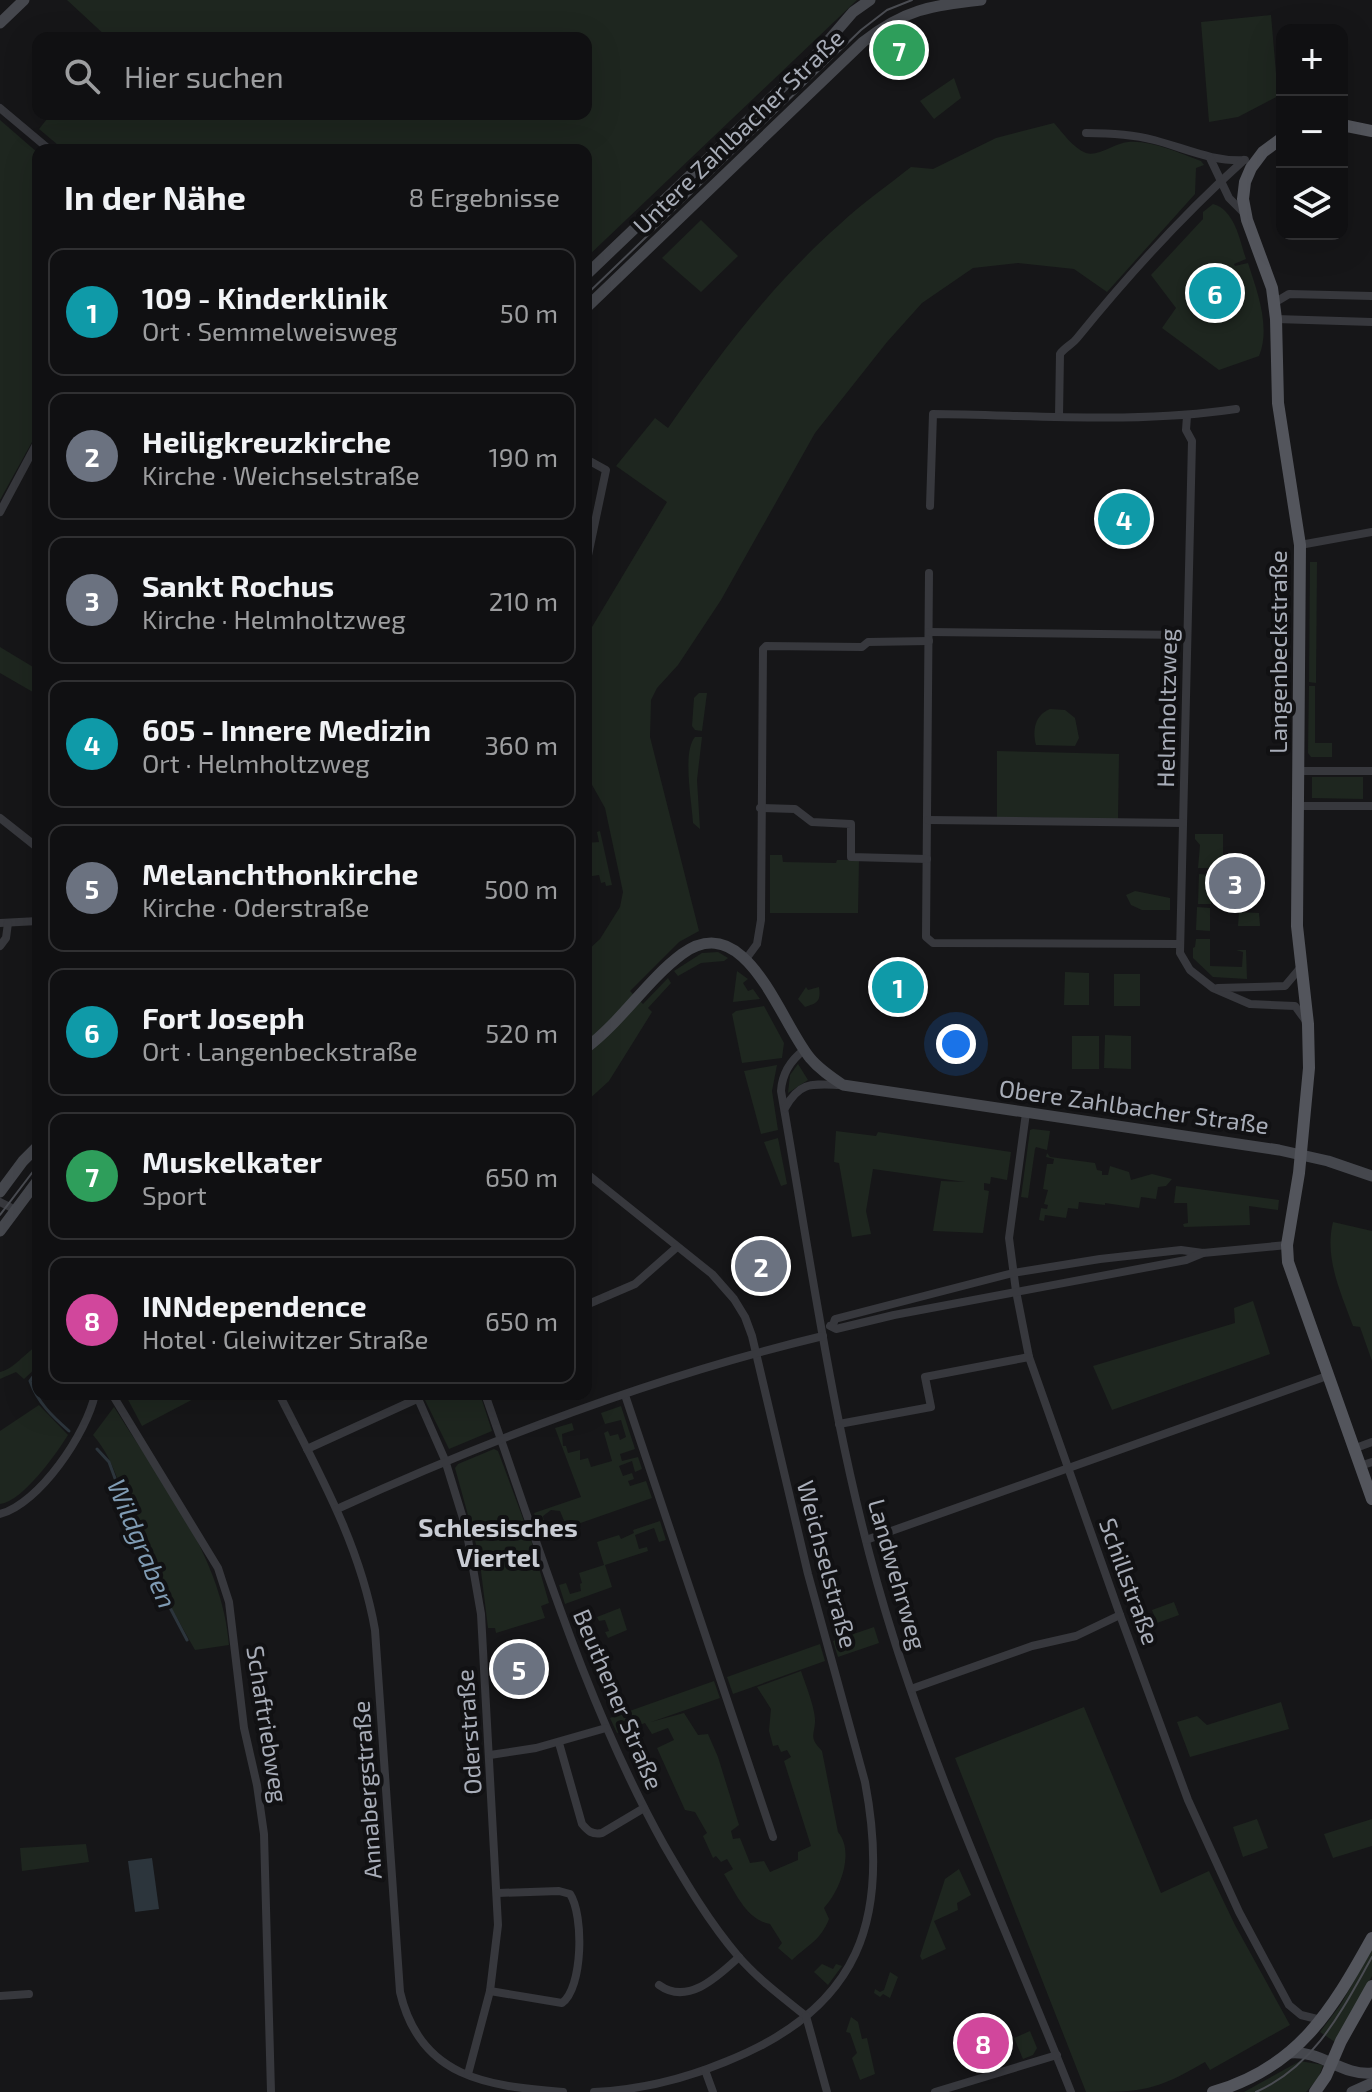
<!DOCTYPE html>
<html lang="de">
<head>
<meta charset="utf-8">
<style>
	body { margin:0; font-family:"Exo 2",sans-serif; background:#1e1e20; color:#f1f3f6 }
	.controls { position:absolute; right:24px; top:24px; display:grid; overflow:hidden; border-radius:16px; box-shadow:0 8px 32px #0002 }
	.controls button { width:72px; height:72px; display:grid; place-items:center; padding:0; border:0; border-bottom:2px solid #303032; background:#101012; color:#f1f3f6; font:40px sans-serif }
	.you { position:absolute; left:956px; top:1044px; width:28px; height:28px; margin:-20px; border:6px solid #fff; border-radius:50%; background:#1a73e8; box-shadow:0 0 0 12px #1a73e833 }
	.badge { display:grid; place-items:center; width:52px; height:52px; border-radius:50%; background:#f2b134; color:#fff; font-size:26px; font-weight:700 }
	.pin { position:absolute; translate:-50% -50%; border:4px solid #fff; box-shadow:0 2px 8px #0006 }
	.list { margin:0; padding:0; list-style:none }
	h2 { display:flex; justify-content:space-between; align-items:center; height:104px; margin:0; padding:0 32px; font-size:34px }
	h2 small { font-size:26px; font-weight:400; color:#9c9d9f }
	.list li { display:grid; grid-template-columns:52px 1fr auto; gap:24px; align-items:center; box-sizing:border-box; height:128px; margin:0 16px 16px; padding:0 16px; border:2px solid #303032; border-radius:16px }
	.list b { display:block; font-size:30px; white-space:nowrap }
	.list p { margin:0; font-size:26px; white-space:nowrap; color:#9c9d9f }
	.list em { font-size:26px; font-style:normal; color:#9c9d9f }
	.icon { flex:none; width:44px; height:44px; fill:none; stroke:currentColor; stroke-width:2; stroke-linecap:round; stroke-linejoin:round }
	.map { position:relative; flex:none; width:1372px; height:2092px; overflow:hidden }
	.search { position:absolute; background:#101012; box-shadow:0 8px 32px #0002; left:32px; top:32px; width:560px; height:88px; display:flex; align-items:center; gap:20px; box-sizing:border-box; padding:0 28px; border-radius:16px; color:#9c9d9f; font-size:30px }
	.panel { position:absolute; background:#101012; box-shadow:0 8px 32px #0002; left:32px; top:144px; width:560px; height:1256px; border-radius:16px }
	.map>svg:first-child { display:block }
</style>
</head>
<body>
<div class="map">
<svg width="1372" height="2092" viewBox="0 0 1372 2092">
	<rect width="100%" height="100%" fill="#161618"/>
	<!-- green -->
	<g fill="#1e261f">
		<path d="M67,0H857L586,258V150H64L39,129L51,114H586V38H108Z"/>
		<path d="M1271,15L1278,96L1238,117L1209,122L1201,22Z"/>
		<path d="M954,78L961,98L934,119L920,101Z"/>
		<path d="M0,120L38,153V431L0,500Z"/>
		<path d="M1054,123C1063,133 1073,148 1086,153C1098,157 1115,143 1128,142C1151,140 1179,153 1201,161L1204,165L1196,168L1195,194L1107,292L1074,269L1018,263L973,268L922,303L887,342L815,433L721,600L678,665L657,688L651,700L650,737L699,931L679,942L630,991L643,1004L668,978L671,983L648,1008L652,1012L609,1081L586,1102V952L600,939L620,907L623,892L605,808L586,774V637L667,502L616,466L655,418L668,428C719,355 772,284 839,225C861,204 887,186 911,167L933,169L996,138Z"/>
		<path d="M1213,204C1235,210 1240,241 1246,259L1234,264L1235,266L1248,263C1257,291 1271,327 1259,356L1219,370L1162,328L1176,308L1151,275L1203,219V212Z"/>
		<path d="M701,220L738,256L701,292L662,258Z"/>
		<path d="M1310,562H1317L1316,683L1309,682Z"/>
		<path d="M0,647L38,670V695L0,673Z"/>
		<path d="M1309,686H1315V743H1332V757H1311L1308,753Z"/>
		<path d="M699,693H707L702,731L695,730L692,726L694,698Z"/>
		<path d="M1050,709L1065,710L1075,718L1079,738L1075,746L1036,745C1032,730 1035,715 1050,709Z"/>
		<path d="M695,737H702L697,780L700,829L693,823C692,802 682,752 695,737Z"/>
		<path d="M997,751L1119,754L1118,819L997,817Z"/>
		<path d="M1312,777H1363V799L1312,798Z"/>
		<path d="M600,831L612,885L606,886L605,882L601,883L599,875L586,877V843L599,842L597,832Z"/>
		<path d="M1195,834H1223V868H1198L1200,845L1195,839Z"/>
		<path d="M770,855H782L783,862L836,863L837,860H859L858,913H770Z"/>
		<path d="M1199,874L1211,875V904H1198Z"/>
		<path d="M1135,891L1170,898V910H1142L1131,905L1126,895Z"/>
		<path d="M1197,907L1210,908V931L1196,930Z"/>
		<path d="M1239,912L1259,913L1260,926H1238Z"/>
		<path d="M1196,939H1210V966L1242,967L1243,952L1236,950H1246L1247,979L1213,977L1193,958V948L1195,947Z"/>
		<path d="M718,952L728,958L724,961L701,963L678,976L674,971L702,953Z"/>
		<path d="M737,971L748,979L743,983L748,991L753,989L760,999L733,1002Z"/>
		<path d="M1065,972L1089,973V1005H1064Z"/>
		<rect x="1114" y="974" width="26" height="32"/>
		<path d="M806,987L808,990L819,987C821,1001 818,1003 805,1007L798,999Z"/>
		<path d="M764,1006L784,1043L782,1058L742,1063L732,1014L736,1011Z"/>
		<path d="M1105,1035L1131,1036V1069L1104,1068Z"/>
		<rect x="1072" y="1036" width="27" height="33"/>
		<path d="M798,1064L808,1080L788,1093L790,1075Z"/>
		<path d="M777,1065L772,1091L778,1130L761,1134L744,1071Z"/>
		<path d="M1033,1129L1050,1131L1047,1150L1036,1147L1035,1149L1028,1198L1021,1197L1030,1130Z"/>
		<path d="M836,1131L876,1136L878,1132L1011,1152L1007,1180L991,1177L990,1184L984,1183V1190L989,1191L983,1233L933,1231L941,1181L965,1182L873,1169L866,1211L871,1234L852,1237L839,1163L834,1162Z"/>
		<path d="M778,1138L787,1184L781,1186L764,1142Z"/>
		<path d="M1047,1153L1050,1157L1095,1163L1097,1170L1102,1171V1175H1108L1110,1166L1129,1172L1131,1180L1152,1174L1172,1179L1166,1186L1158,1187L1156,1199L1141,1197L1139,1208L1105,1203V1205L1079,1202L1078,1209L1068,1208L1066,1218L1045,1215L1044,1221L1039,1220L1041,1208L1047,1209L1048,1205L1044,1204L1048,1190L1043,1189L1047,1164H1053L1054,1159L1046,1157Z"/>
		<path d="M1176,1186L1279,1200L1278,1210L1249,1206L1250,1225L1184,1227L1183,1224L1188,1223L1187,1203H1174Z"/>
		<path d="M1333,1222L1372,1231V1361L1360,1327L1353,1326C1341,1293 1324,1258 1333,1222Z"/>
		<path d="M1253,1301L1270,1354L1112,1410L1093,1366L1235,1323L1234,1308Z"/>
		<path d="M38,1345V1366L24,1379L16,1372L0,1379V1372C14,1369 25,1353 38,1345Z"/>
		<path d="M125,1394H203L142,1426Z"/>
		<path d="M422,1394H480L492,1431L449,1449Z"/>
		<path d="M39,1405L68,1435C56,1454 23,1501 0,1504V1431Z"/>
		<path d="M621,1406L635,1449L620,1454L622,1461L638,1457L642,1469L635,1472L632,1461L619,1466L623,1476L632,1473L634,1479L628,1481L630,1486L646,1481L652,1498L572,1526L570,1521L565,1523L560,1511L551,1510L543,1516L545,1529L540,1531L534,1513L581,1497L555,1428L572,1423L574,1430L562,1434L563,1446H566L568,1453L580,1450V1460L588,1458L591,1467L612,1461L604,1433L608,1431L610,1436L618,1434L620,1440L626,1437L621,1420L605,1424L601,1413Z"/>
		<path d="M114,1407C160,1481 222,1556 229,1645L195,1650C175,1614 153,1577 138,1538C123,1503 119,1465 93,1435Z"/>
		<path d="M494,1449L498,1451L531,1540L549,1603L541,1606L545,1618L496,1633L495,1628H488L479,1555L455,1468L458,1464Z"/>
		<path d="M660,1521L666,1540L659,1542L654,1528L635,1535L639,1549L647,1547L648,1551L605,1565L612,1587L565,1604L559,1585L566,1583L570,1594L581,1591L580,1584L582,1583L579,1573L604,1565L597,1542L619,1535L621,1539L634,1533L633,1530Z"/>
		<path d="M1174,1602L1179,1615L1157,1623L1152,1610Z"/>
		<path d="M620,1608L627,1630L608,1638L605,1632L609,1631L605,1620L599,1621L597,1617Z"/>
		<path d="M874,1627L879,1643L838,1657L833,1641Z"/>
		<path d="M820,1644L825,1661L733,1694L727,1677Z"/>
		<path d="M801,1671C805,1683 816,1710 815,1722C814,1737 809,1737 822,1751L838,1832C855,1852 840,1891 824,1908L829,1919C820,1941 809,1944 792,1960L778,1948L782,1943L770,1924C747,1920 736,1894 724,1874L733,1869L727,1859L721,1862L716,1856L713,1858L703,1836L707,1833L695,1812L685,1810L657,1748L674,1740L668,1728L652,1734L645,1723L617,1733L610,1718L714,1681L720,1698L651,1722L684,1713L698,1735L708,1734L718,1757L739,1825L731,1831L733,1839L740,1838L750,1863L764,1861L770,1872L798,1860V1852L811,1846L784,1761L791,1757L787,1750L781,1752L778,1745L773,1746L769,1731L771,1709L757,1687Z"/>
		<path d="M1281,1702L1289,1729L1190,1757L1177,1722L1197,1716L1207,1725Z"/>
		<path d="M1084,1707L1161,1893L1209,1871L1235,1925L1290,2025L1210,2070L1205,2062C1156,2091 1141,2092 1086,2092L955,1758Z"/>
		<path d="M1257,1819L1268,1848L1243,1857L1233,1827Z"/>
		<path d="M1372,1819V1846L1333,1858L1324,1834Z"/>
		<path d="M86,1844L89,1862L22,1871L20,1848Z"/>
		<path d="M959,1869L971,1895L957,1903L958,1910L934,1921L946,1949L922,1960L920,1956L945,1879Z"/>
		<path d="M1372,1949V1976L1335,2042L1320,2032L1341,2004Z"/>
		<path d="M822,1964L833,1969L836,1964L842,1966L828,1985L814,1972Z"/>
		<path d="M890,1972L898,1977L890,1998L883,1994L880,1997L874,1993L875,1989L880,1992L884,1990Z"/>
		<path d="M851,2017L858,2022L862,2039L867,2038L875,2074L860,2080L852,2058L857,2053L850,2033L846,2032Z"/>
		<path d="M1030,2031L1037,2048L1033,2055L1023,2059L1014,2038Z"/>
		<path d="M1300,2061L1323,2065L1318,2079L1306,2092H1244Z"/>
	</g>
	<!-- water -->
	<path fill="#2c353c" d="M152,1858L159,1909L135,1912L128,1861Z"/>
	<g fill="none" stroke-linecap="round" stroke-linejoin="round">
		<!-- stream -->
		<g stroke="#2c353c" stroke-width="3">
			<path d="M38,1370L30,1381C38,1403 52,1416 69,1431"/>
			<path d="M97,1449L109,1462L145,1560L187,1640"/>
		</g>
		<!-- street -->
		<g stroke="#37383d" stroke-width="8">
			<path d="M0,108L50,150"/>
			<path d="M1086,133C1109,133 1131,134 1154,140C1185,148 1212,162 1245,160"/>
			<path d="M1210,158L1229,198L1245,214"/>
			<path d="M1274,303L1289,294L1372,296"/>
			<path d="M1276,319L1372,322"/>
			<path d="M1059,416L1060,354C1065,347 1073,344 1078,337C1129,274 1184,214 1244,160"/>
			<path d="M1187,416L1186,430L1192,441L1180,953L1190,970L1213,988L1250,1004L1295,1006L1306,1021"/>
			<path d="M586,459L606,470L586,565"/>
			<path d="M930,506L933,414C1034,415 1136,424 1236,409"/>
			<path d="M0,512L38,441"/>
			<path d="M1300,545L1372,532"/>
			<path d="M929,573L926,937L933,943L1179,944"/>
			<path d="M929,632L1187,635"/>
			<path d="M1299,771H1372"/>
			<path d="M1297,806H1372"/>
			<path d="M760,808L795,809L812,822L851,824V857L927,859"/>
			<path d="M0,818L38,848"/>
			<path d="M928,820L1183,823"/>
			<path d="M0,923L38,921"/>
			<path d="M0,946L6,938L8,923"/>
			<path d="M746,959L757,944L761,920L763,649L766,646L862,647L868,642L929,641"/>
			<path d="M1218,988L1285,986L1301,967"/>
			<path d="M804,1050C791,1060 782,1074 781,1091C813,1274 837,1459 893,1636C942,1792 1011,1940 1071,2092"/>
			<path d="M785,1108C800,1081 812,1084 840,1085"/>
			<path d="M1026,1113L1009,1238L1016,1291L1029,1357L1120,1615L1188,1800L1239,1912L1289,2005L1301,2015L1321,2020"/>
			<path d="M586,1173L712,1274L734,1299L745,1317L752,1336L808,1574L865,1782C891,1919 860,2009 725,2062C684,2079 639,2090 594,2092"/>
			<path d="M0,1202L14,1209"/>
			<path d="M586,1305L635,1284L677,1247"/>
			<path d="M833,1325L835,1319L1013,1273L1100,1259L1181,1250L1203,1253L1287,1245"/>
			<path d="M830,1326L836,1329L894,1315L1186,1260L1203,1253"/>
			<path d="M112,1394L218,1568L229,1602L244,1728L257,1785L264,1834L271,2092"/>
			<path d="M279,1394C318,1471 360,1544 375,1630L400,1992C420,2078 487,2086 563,2092"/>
			<path d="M416,1394L445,1460L466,1528L481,1614L498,1925L490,1991L468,2074"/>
			<path d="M485,1394C539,1546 585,1703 664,1845C686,1883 709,1922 738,1956C758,1979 782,1997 806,2016"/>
			<path d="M625,1395L773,1837"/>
			<path d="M839,1424L931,1407L925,1377L1029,1357"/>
			<path d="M307,1449L419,1398"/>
			<path d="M1353,1449L1372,1442"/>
			<path d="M1360,1466L1372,1462"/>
			<path d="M337,1509C493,1438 656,1376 823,1336"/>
			<path d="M0,1514C39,1504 87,1433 95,1394"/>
			<path d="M866,1540L1327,1376"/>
			<path d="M911,1689L1032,1646L1076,1636L1120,1615"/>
			<path d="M559,1743L582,1824C588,1831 592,1835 602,1833L644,1808"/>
			<path d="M490,1755L536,1748L606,1728"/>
			<path d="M659,1985C688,2006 718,1976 739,1957"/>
			<path d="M490,1991L562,2003C583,1988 584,1915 570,1894L559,1891L498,1893"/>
			<path d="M0,1996L29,1994"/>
			<path d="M806,2016L827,2092"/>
			<path d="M705,2070L713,2092"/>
			<path d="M935,2092L1057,2055"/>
		</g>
		<!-- secondary -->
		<g stroke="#45474d" stroke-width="11">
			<path d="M0,23L24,0"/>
			<path d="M586,275L815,56L853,12L870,0"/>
			<path d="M586,308L863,42C905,9 930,6 981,0"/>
			<path d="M586,1048C622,1021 646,981 682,954C746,908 779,1020 810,1058C819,1069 831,1077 843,1085L1279,1150L1328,1161L1372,1176"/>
			<path d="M0,1192L23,1161L38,1146"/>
			<path d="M0,1231L38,1180"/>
			<path d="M1290,2053C1321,2050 1342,2076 1372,2073"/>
			<path d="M1352,2092L1372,2083"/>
		</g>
		<!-- primary -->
		<g stroke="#53555c" stroke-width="12">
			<path d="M1342,125L1372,131"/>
			<path d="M1282,138L1263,152L1251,168L1245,182L1243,199L1247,220L1272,288L1276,319L1278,403L1300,545L1297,926L1308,1024L1309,1068L1299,1173L1287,1245L1288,1262L1372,1499"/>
			<path d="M1213,2092C1298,2068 1332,2010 1372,1938"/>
			<path d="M1315,2092L1326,2076L1341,2041L1372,1986"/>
		</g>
		<!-- tram -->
		<g stroke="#4a4c52" stroke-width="2">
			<path d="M586,295L861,30L887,10L912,0"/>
			<path d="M0,1215L38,1165"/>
			<path d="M1256,2092C1316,2065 1342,2010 1372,1957"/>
		</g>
	</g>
	<g text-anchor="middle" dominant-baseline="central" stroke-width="8" stroke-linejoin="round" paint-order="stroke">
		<!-- street labels -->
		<g font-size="24" fill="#a8adb8" stroke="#111113">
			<text transform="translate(738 131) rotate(-44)">Untere Zahlbacher Straße</text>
			<text transform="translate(1277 652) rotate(-90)">Langenbeckstraße</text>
			<text transform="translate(1166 708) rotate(-89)">Helmholtzweg</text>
			<text transform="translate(1134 1106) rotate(8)">Obere Zahlbacher Straße</text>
			<text transform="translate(828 1564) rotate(75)">Weichselstraße</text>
			<text transform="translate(898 1574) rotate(74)">Landwehrweg</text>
			<text transform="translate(1130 1581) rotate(70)">Schillstraße</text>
			<text transform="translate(619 1699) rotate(67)">Beuthener Straße</text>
			<text transform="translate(268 1724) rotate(81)">Schaftriebweg</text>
			<text transform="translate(468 1732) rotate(-94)">Oderstraße</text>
			<text transform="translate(366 1790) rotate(-94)">Annabergstraße</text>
		</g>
		<!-- neighbourhood labels -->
		<g font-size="26" font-weight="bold" fill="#c9ccd4" stroke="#111113">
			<text x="498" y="1526">Schlesisches<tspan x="498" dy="30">Viertel</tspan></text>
		</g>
		<!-- water labels -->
		<g font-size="26" font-style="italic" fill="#7f9bb3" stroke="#111113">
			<text transform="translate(143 1543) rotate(67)">Wildgraben</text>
		</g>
	</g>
</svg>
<div class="controls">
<button>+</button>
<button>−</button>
<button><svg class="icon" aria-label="layers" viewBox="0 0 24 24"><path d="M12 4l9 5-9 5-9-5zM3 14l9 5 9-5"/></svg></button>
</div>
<div class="you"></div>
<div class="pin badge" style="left:898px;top:987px;background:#0f9aa8">1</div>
<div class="pin badge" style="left:761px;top:1266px;background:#6b7280">2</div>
<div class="pin badge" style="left:1235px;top:883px;background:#6b7280">3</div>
<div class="pin badge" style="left:1124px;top:519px;background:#0f9aa8">4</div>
<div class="pin badge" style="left:519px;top:1669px;background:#6b7280">5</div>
<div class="pin badge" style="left:1215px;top:293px;background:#0f9aa8">6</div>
<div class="pin badge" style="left:899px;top:50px;background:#2e9e5b">7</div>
<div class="pin badge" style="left:983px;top:2043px;background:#d1479c">8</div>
<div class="search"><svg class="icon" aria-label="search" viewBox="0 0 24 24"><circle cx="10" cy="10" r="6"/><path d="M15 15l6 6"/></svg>Hier suchen</div>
<section class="panel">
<h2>In der Nähe<small>8 Ergebnisse</small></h2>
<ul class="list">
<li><span class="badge" style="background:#0f9aa8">1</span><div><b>109 - Kinderklinik</b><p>Ort · Semmelweisweg</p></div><em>50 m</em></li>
<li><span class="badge" style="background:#6b7280">2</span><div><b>Heiligkreuzkirche</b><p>Kirche · Weichselstraße</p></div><em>190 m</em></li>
<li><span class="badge" style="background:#6b7280">3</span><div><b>Sankt Rochus</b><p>Kirche · Helmholtzweg</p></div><em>210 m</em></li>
<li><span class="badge" style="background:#0f9aa8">4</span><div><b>605 - Innere Medizin</b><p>Ort · Helmholtzweg</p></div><em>360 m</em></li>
<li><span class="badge" style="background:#6b7280">5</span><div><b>Melanchthonkirche</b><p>Kirche · Oderstraße</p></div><em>500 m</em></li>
<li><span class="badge" style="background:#0f9aa8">6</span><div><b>Fort Joseph</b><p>Ort · Langenbeckstraße</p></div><em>520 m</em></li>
<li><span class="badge" style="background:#2e9e5b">7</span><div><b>Muskelkater</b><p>Sport</p></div><em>650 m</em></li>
<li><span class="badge" style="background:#d1479c">8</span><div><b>INNdependence</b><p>Hotel · Gleiwitzer Straße</p></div><em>650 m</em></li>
</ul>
</section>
</div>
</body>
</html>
